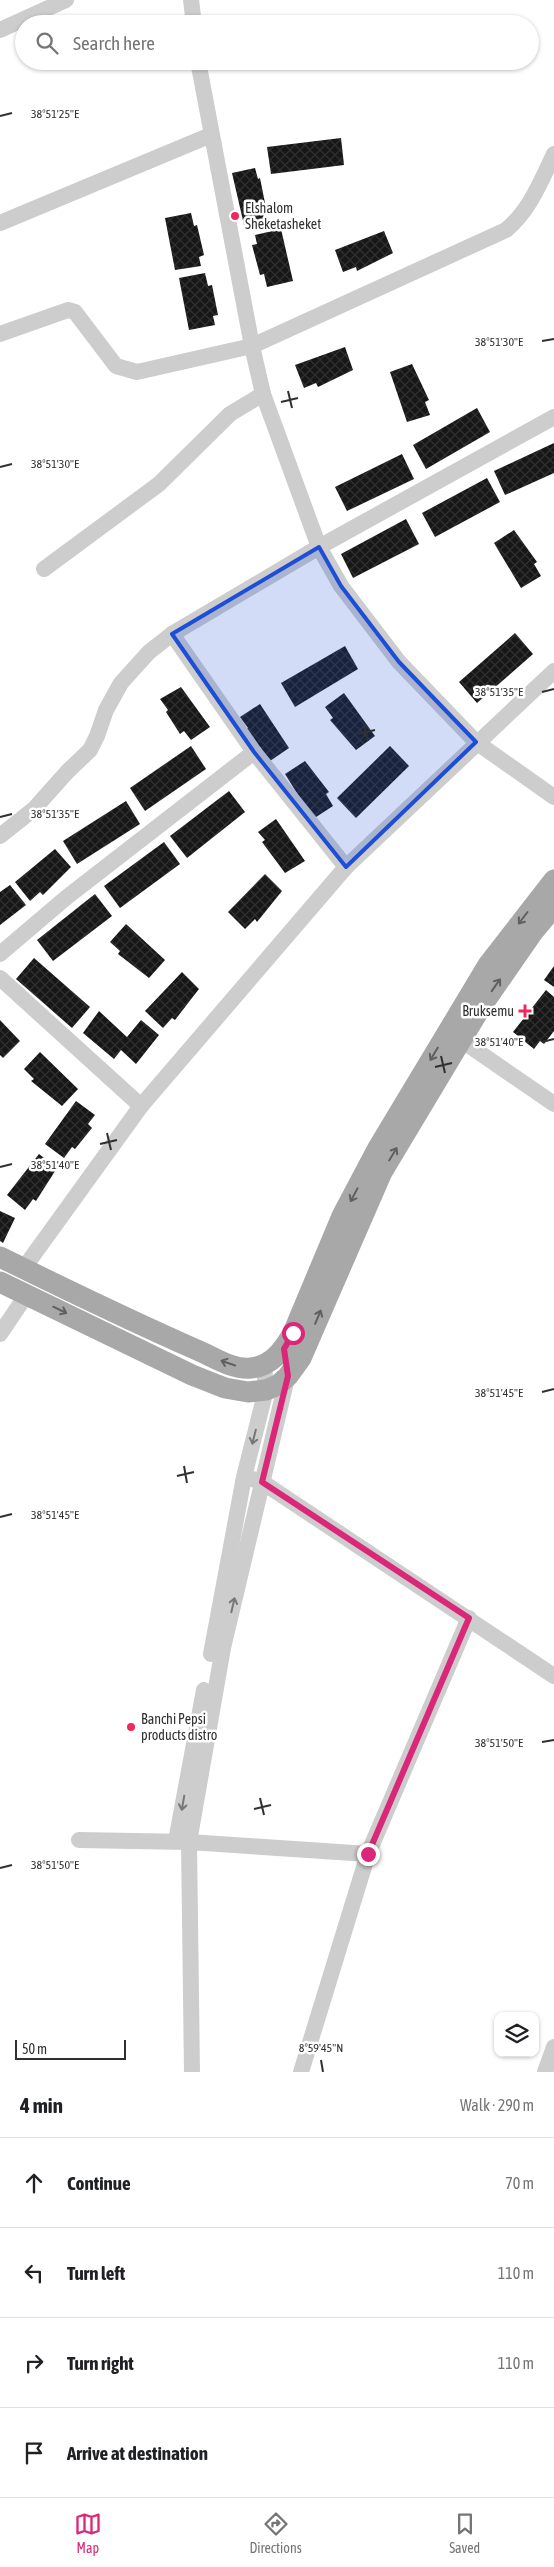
<!DOCTYPE html>
<html lang="en">
<head>
<meta charset="utf-8">
<style>
	body { margin:0; font-family:"Asap Condensed",sans-serif; background:#f2f2f2; color:#202124 }
	.controls { position:absolute; right:15px; bottom:15px; display:grid; overflow:hidden; border-radius:10px; box-shadow:0 1px 4px #0004 }
	.controls button { width:45px; height:45px; display:grid; place-items:center; padding:0; border:0; border-bottom:1px solid #e0e0e0; background:#fff; color:#202124; font:25px sans-serif }
	.scale { position:absolute; left:15px; bottom:12px; width:111px; box-sizing:border-box; padding-left:5px; border:2px solid #303030; border-top:0; font-size:14px; line-height:18px; white-space:nowrap; color:#303030; -webkit-text-stroke:4px #fff; paint-order:stroke }
	.stop { position:absolute; width:15px; height:15px; margin:-11px; border:4px solid #db2777; border-radius:50%; background:#fff }
	.stop.end { background:#db2777; border-color:#fff; box-shadow:0 1px 5px #0008 }
	.list { margin:0; padding:0; list-style:none }
	h2 { display:flex; justify-content:space-between; align-items:center; height:65px; margin:0; padding:0 20px; font-size:21px }
	h2 small { font-size:16px; font-weight:400; color:#757577 }
	.list li { display:grid; grid-template-columns:32px 1fr auto; gap:15px; align-items:center; box-sizing:border-box; height:90px; padding:0 20px; border-top:1px solid #e0e0e0 }
	.list b { display:block; font-size:19px; white-space:nowrap }
	.list em { font-size:16px; font-style:normal; color:#757577 }
	.icon { flex:none; width:28px; height:28px; fill:none; stroke:currentColor; stroke-width:2; stroke-linecap:round; stroke-linejoin:round }
	.map { position:relative; flex:none; width:554px; height:2072px; overflow:hidden }
	.search { position:absolute; background:#fff; box-shadow:0 1px 4px #0004; left:15px; right:15px; top:15px; height:55px; display:flex; align-items:center; gap:12px; box-sizing:border-box; padding:0 18px; border-radius:28px; color:#757577; font-size:19px }
	.sheet { height:425px; background:#fff }
	nav { display:flex; justify-content:space-around; align-items:center; box-sizing:border-box; height:70px; border-top:1px solid #e0e0e0; background:#fff; font-size:14px; color:#757577 }
	nav a { display:grid; justify-items:center; gap:2px }
	nav .on { color:#db2777 }
	.map>svg:first-child { display:block }
</style>
</head>
<body>
<div class="map">
<svg width="554" height="2072" viewBox="0 0 554 2072">
	<defs>
		<pattern id="building-cross-hatch" width="8" height="8" patternUnits="userSpaceOnUse" patternTransform="scale(1.25)"><rect width="8" height="8" fill="#171717"/><path d="M0 0l8 8M0 8l8-8" fill="none" stroke="#303030"/></pattern>
	</defs>
	<rect width="100%" height="100%" fill="#fff"/>
	<!-- building -->
	<g fill="url(#building-cross-hatch)">
		<path d="M341,138L344,165L271,174L267,147Z"/>
		<path d="M255,168L258,179L260,178L266,208H262L265,222L244,225L232,173Z"/>
		<path d="M191,213L194,226L197,225L204,255L199,257L201,266L175,270L165,218Z"/>
		<path d="M281,229L293,281L267,287L264,274L260,275L252,245L257,244L255,235Z"/>
		<path d="M384,231L393,253L357,271L356,267L343,272L335,250Z"/>
		<path d="M205,273L208,286L212,285L218,315L213,316L215,325L189,330L179,278Z"/>
		<path d="M345,347L353,370L318,387L316,383L304,388L295,365Z"/>
		<path d="M412,364L429,400L425,402L430,415L407,422L390,372Z"/>
		<path d="M477,408L490,432L426,469L413,445Z"/>
		<path d="M554,443V473L505,495L494,471Z"/>
		<path d="M402,454L414,479L347,511L335,487Z"/>
		<path d="M487,478L500,502L435,537L422,513Z"/>
		<path d="M406,519L419,544L353,578L341,554Z"/>
		<path d="M514,530L537,562L534,564L541,576L521,588L494,543Z"/>
		<path d="M515,633L533,654L477,703L459,682Z"/>
		<path d="M345,646L358,669L295,707L281,683Z"/>
		<path d="M181,687L210,727L191,740L184,731L180,734L166,712L168,710L160,699Z"/>
		<path d="M344,693L375,736L356,750L330,720L333,718L325,707Z"/>
		<path d="M260,704L289,748L270,761L245,730L248,728L240,717Z"/>
		<path d="M191,746L206,769L145,811L130,788Z"/>
		<path d="M390,746L409,766L356,818L337,798Z"/>
		<path d="M305,761L329,792L326,794L333,806L313,819L285,774Z"/>
		<path d="M229,791L245,812L187,858L170,836Z"/>
		<path d="M126,801L140,824L77,864L63,841Z"/>
		<path d="M276,819L305,861L285,873L262,842L265,840L258,832Z"/>
		<path d="M164,842L180,864L120,908L104,886Z"/>
		<path d="M55,849L71,867L43,895L40,892L30,901L15,882Z"/>
		<path d="M265,874L282,891L257,922L255,919L245,929L228,912Z"/>
		<path d="M10,885L26,905L0,925V892Z"/>
		<path d="M95,894L112,916L53,961L37,940Z"/>
		<path d="M126,924L165,960L149,978L118,954L120,951L110,942Z"/>
		<path d="M34,958L90,1007L72,1028L16,979Z"/>
		<path d="M554,966V987L544,980Z"/>
		<path d="M182,972L199,989L175,1020L172,1018L163,1028L145,1011Z"/>
		<path d="M546,990L554,997V1031L544,1044L540,1041L534,1049L513,1032Z"/>
		<path d="M99,1011L127,1037L141,1020L159,1035L136,1064L121,1050L114,1059L83,1033Z"/>
		<path d="M0,1020L20,1041L3,1058L0,1055Z"/>
		<path d="M40,1052L78,1089L62,1106L31,1081L34,1079L24,1069Z"/>
		<path d="M76,1101L95,1115L88,1124L92,1128L75,1149L72,1147L64,1158L45,1144Z"/>
		<path d="M39,1154L57,1168L36,1201L33,1199L25,1210L7,1195Z"/>
		<path d="M0,1211L15,1218L3,1243L0,1241Z"/>
	</g>
	<g fill="none" stroke-linecap="round" stroke-linejoin="round">
		<!-- minor -->
		<g stroke="#cdcdcd" stroke-width="16">
			<path d="M191,0L194,24"/>
			<path d="M0,30L66,0"/>
			<path d="M554,154C541,181 530,210 506,230L252,346L263,394L319,547L341,586L399,662L476,742L554,797"/>
			<path d="M0,223L211,135"/>
			<path d="M0,334L68,310L75,312L116,366L137,372L252,346L198,61"/>
			<path d="M44,569L159,484L230,414L263,394"/>
			<path d="M172,634L254,752"/>
			<path d="M0,836L34,809L67,772L90,750L97,736L106,710L121,683L149,652L172,634L319,547L554,417"/>
			<path d="M0,954L67,897L254,752L346,867"/>
			<path d="M0,978L141,1106"/>
			<path d="M461,1040L554,1104"/>
			<path d="M24,1268L141,1106L346,867L554,671"/>
			<path d="M0,1334L27,1294"/>
			<path d="M252,1479L262,1482L554,1676"/>
			<path d="M211,1654L244,1477L266,1390L264,1365"/>
			<path d="M79,1840L189,1842L223,1648L288,1374"/>
			<path d="M176,1841L204,1690"/>
			<path d="M192,2072L189,1842L368,1854L469,1618"/>
			<path d="M301,2072L368,1854"/>
			<path d="M545,2072L554,2047"/>
		</g>
		<!-- major -->
		<g stroke="#a8a8a8" stroke-width="21">
			<path d="M0,1257C65,1289 131,1321 197,1350C214,1357 232,1370 251,1368C272,1366 283,1350 293,1333L342,1216L378,1148L488,965L554,880"/>
			<path d="M0,1282L192,1375L225,1388L248,1392L266,1390L278,1385L288,1376L301,1358L382,1172L481,1007L533,932L554,907"/>
		</g>
	</g>
	<!-- one-way arrows -->
	<defs><path id="oneway-shaft" d="M-6 0H5M1.5-3L5.5 0L1.5 3" fill="none" stroke-width="1.6" stroke-linecap="round" stroke-linejoin="round" transform="scale(1.25)"/></defs>
	<g stroke="#606060">
		<use href="#oneway-shaft" transform="translate(523 918) rotate(127)"/>
		<use href="#oneway-shaft" transform="translate(496 985) rotate(-55)"/>
		<use href="#oneway-shaft" transform="translate(434 1054) rotate(121)"/>
		<use href="#oneway-shaft" transform="translate(393 1154) rotate(-59)"/>
		<use href="#oneway-shaft" transform="translate(354 1195) rotate(118)"/>
		<use href="#oneway-shaft" transform="translate(60 1310) rotate(26)"/>
		<use href="#oneway-shaft" transform="translate(318 1317) rotate(-67)"/>
		<use href="#oneway-shaft" transform="translate(228 1363) rotate(-161)"/>
	</g>
	<g stroke="#777">
		<use href="#oneway-shaft" transform="translate(254 1437) rotate(104)"/>
		<use href="#oneway-shaft" transform="translate(233 1605) rotate(-77)"/>
		<use href="#oneway-shaft" transform="translate(183 1803) rotate(100)"/>
	</g>
	<g fill="none" stroke-linecap="round" stroke-linejoin="round">
		<!-- route -->
		<path stroke="#db2777" stroke-width="6" d="M293,1333L284,1349L288,1376L262,1482L469,1618L368,1854"/>
	</g>
	<!-- marked area -->
	<path fill="#1d4ed8" fill-opacity="0.2" stroke="#1d4ed8" stroke-width="4" stroke-linejoin="round" d="M319,547L341,586L399,662L476,742L346,867L254,752L172,634Z"/>
	<!-- ticks -->
	<path fill="none" stroke="#303030" stroke-width="2" d="M0,116L12,113M542,341L554,339M288,391L292,408M281,402L298,398M0,467L12,464M542,692L554,689M364,724L368,741M358,734L375,730M0,817L12,814M542,1042L554,1039M441,1056L445,1073M435,1067L452,1063M107,1133L111,1150M100,1144L117,1140M0,1167L12,1164M542,1392L554,1389M184,1466L187,1483M177,1476L194,1472M0,1517L12,1514M542,1742L554,1740M260,1798L264,1815M254,1809L271,1805M0,1868L12,1865M321,2060L323,2072"/>
	<!-- markers -->
	<g fill="#f1285d" stroke="#fff" stroke-width="2">
		<circle cx="235" cy="216" r="5"/>
		<path d="M522.5 1003.5h5v5h5v5h-5v5h-5v-5h-5v-5h5z"/>
		<circle cx="131" cy="1727" r="5"/>
	</g>
	<g text-anchor="middle" dominant-baseline="central" stroke-width="5" stroke-linejoin="round" paint-order="stroke">
		<!-- poi labels -->
		<g font-size="14" fill="#303030" stroke="#fff" text-anchor="start">
			<text x="245" y="208">Elshalom<tspan x="245" dy="16">Sheketasheket</tspan></text>
			<text x="514" y="1011" text-anchor="end">Bruksemu</text>
			<text x="141" y="1719">Banchi Pepsi<tspan x="141" dy="16">products distro</tspan></text>
		</g>
	</g>
	<g font-size="12" text-anchor="middle" fill="#303030" stroke="#fff" stroke-width="5" stroke-linejoin="round" paint-order="stroke">
		<text x="55" y="118">38°51'25"E</text>
		<text x="499" y="346">38°51'30"E</text>
		<text x="55" y="468">38°51'30"E</text>
		<text x="499" y="696">38°51'35"E</text>
		<text x="55" y="818">38°51'35"E</text>
		<text x="499" y="1046">38°51'40"E</text>
		<text x="55" y="1169">38°51'40"E</text>
		<text x="499" y="1397">38°51'45"E</text>
		<text x="55" y="1519">38°51'45"E</text>
		<text x="499" y="1747">38°51'50"E</text>
		<text x="55" y="1869">38°51'50"E</text>
		<text x="321" y="2052">8°59'45"N</text>
	</g>
</svg>
<div class="controls">
<button><svg class="icon" aria-label="layers" viewBox="0 0 24 24"><path d="M12 4l9 5-9 5-9-5zM3 14l9 5 9-5"/></svg></button>
</div>
<div class="scale">50 m</div>
<div class="stop" style="left:293px;top:1333px"></div>
<div class="stop end" style="left:368px;top:1854px"></div>
<div class="search"><svg class="icon" aria-label="search" viewBox="0 0 24 24"><circle cx="10" cy="10" r="6"/><path d="M15 15l6 6"/></svg>Search here</div>
</div>
<section class="sheet">
<h2>4 min<small>Walk · 290 m</small></h2>
<ul class="list">
<li><svg class="icon" aria-label="ahead" viewBox="0 0 24 24"><path d="M12 20V5M6 11l6-6 6 6"/></svg><div><b>Continue</b></div><em>70 m</em></li>
<li><svg class="icon" aria-label="left" viewBox="0 0 24 24"><path d="M17 20v-9H6M10 6l-5 5 5 5"/></svg><div><b>Turn left</b></div><em>110 m</em></li>
<li><svg class="icon" aria-label="right" viewBox="0 0 24 24"><path d="M7 20v-9h11M14 6l5 5-5 5"/></svg><div><b>Turn right</b></div><em>110 m</em></li>
<li><svg class="icon" aria-label="arrive" viewBox="0 0 24 24"><path d="M6 21V4h12l-3 4 3 4H6"/></svg><div><b>Arrive at destination</b></div></li>
</ul>
</section>
<nav>
<a class="on"><svg class="icon" aria-label="map" viewBox="0 0 24 24"><path d="M3 6l6-2 6 2 6-2v14l-6 2-6-2-6 2zM9 4v14M15 6v14"/></svg>Map</a>
<a><svg class="icon" aria-label="directions" viewBox="0 0 24 24"><path d="M12 3l9 9-9 9-9-9zM9 14v-3h6M13 9l2 2-2 2"/></svg>Directions</a>
<a><svg class="icon" aria-label="saved" viewBox="0 0 24 24"><path d="M7 4h10v16l-5-4-5 4z"/></svg>Saved</a>
</nav>
</body>
</html>
